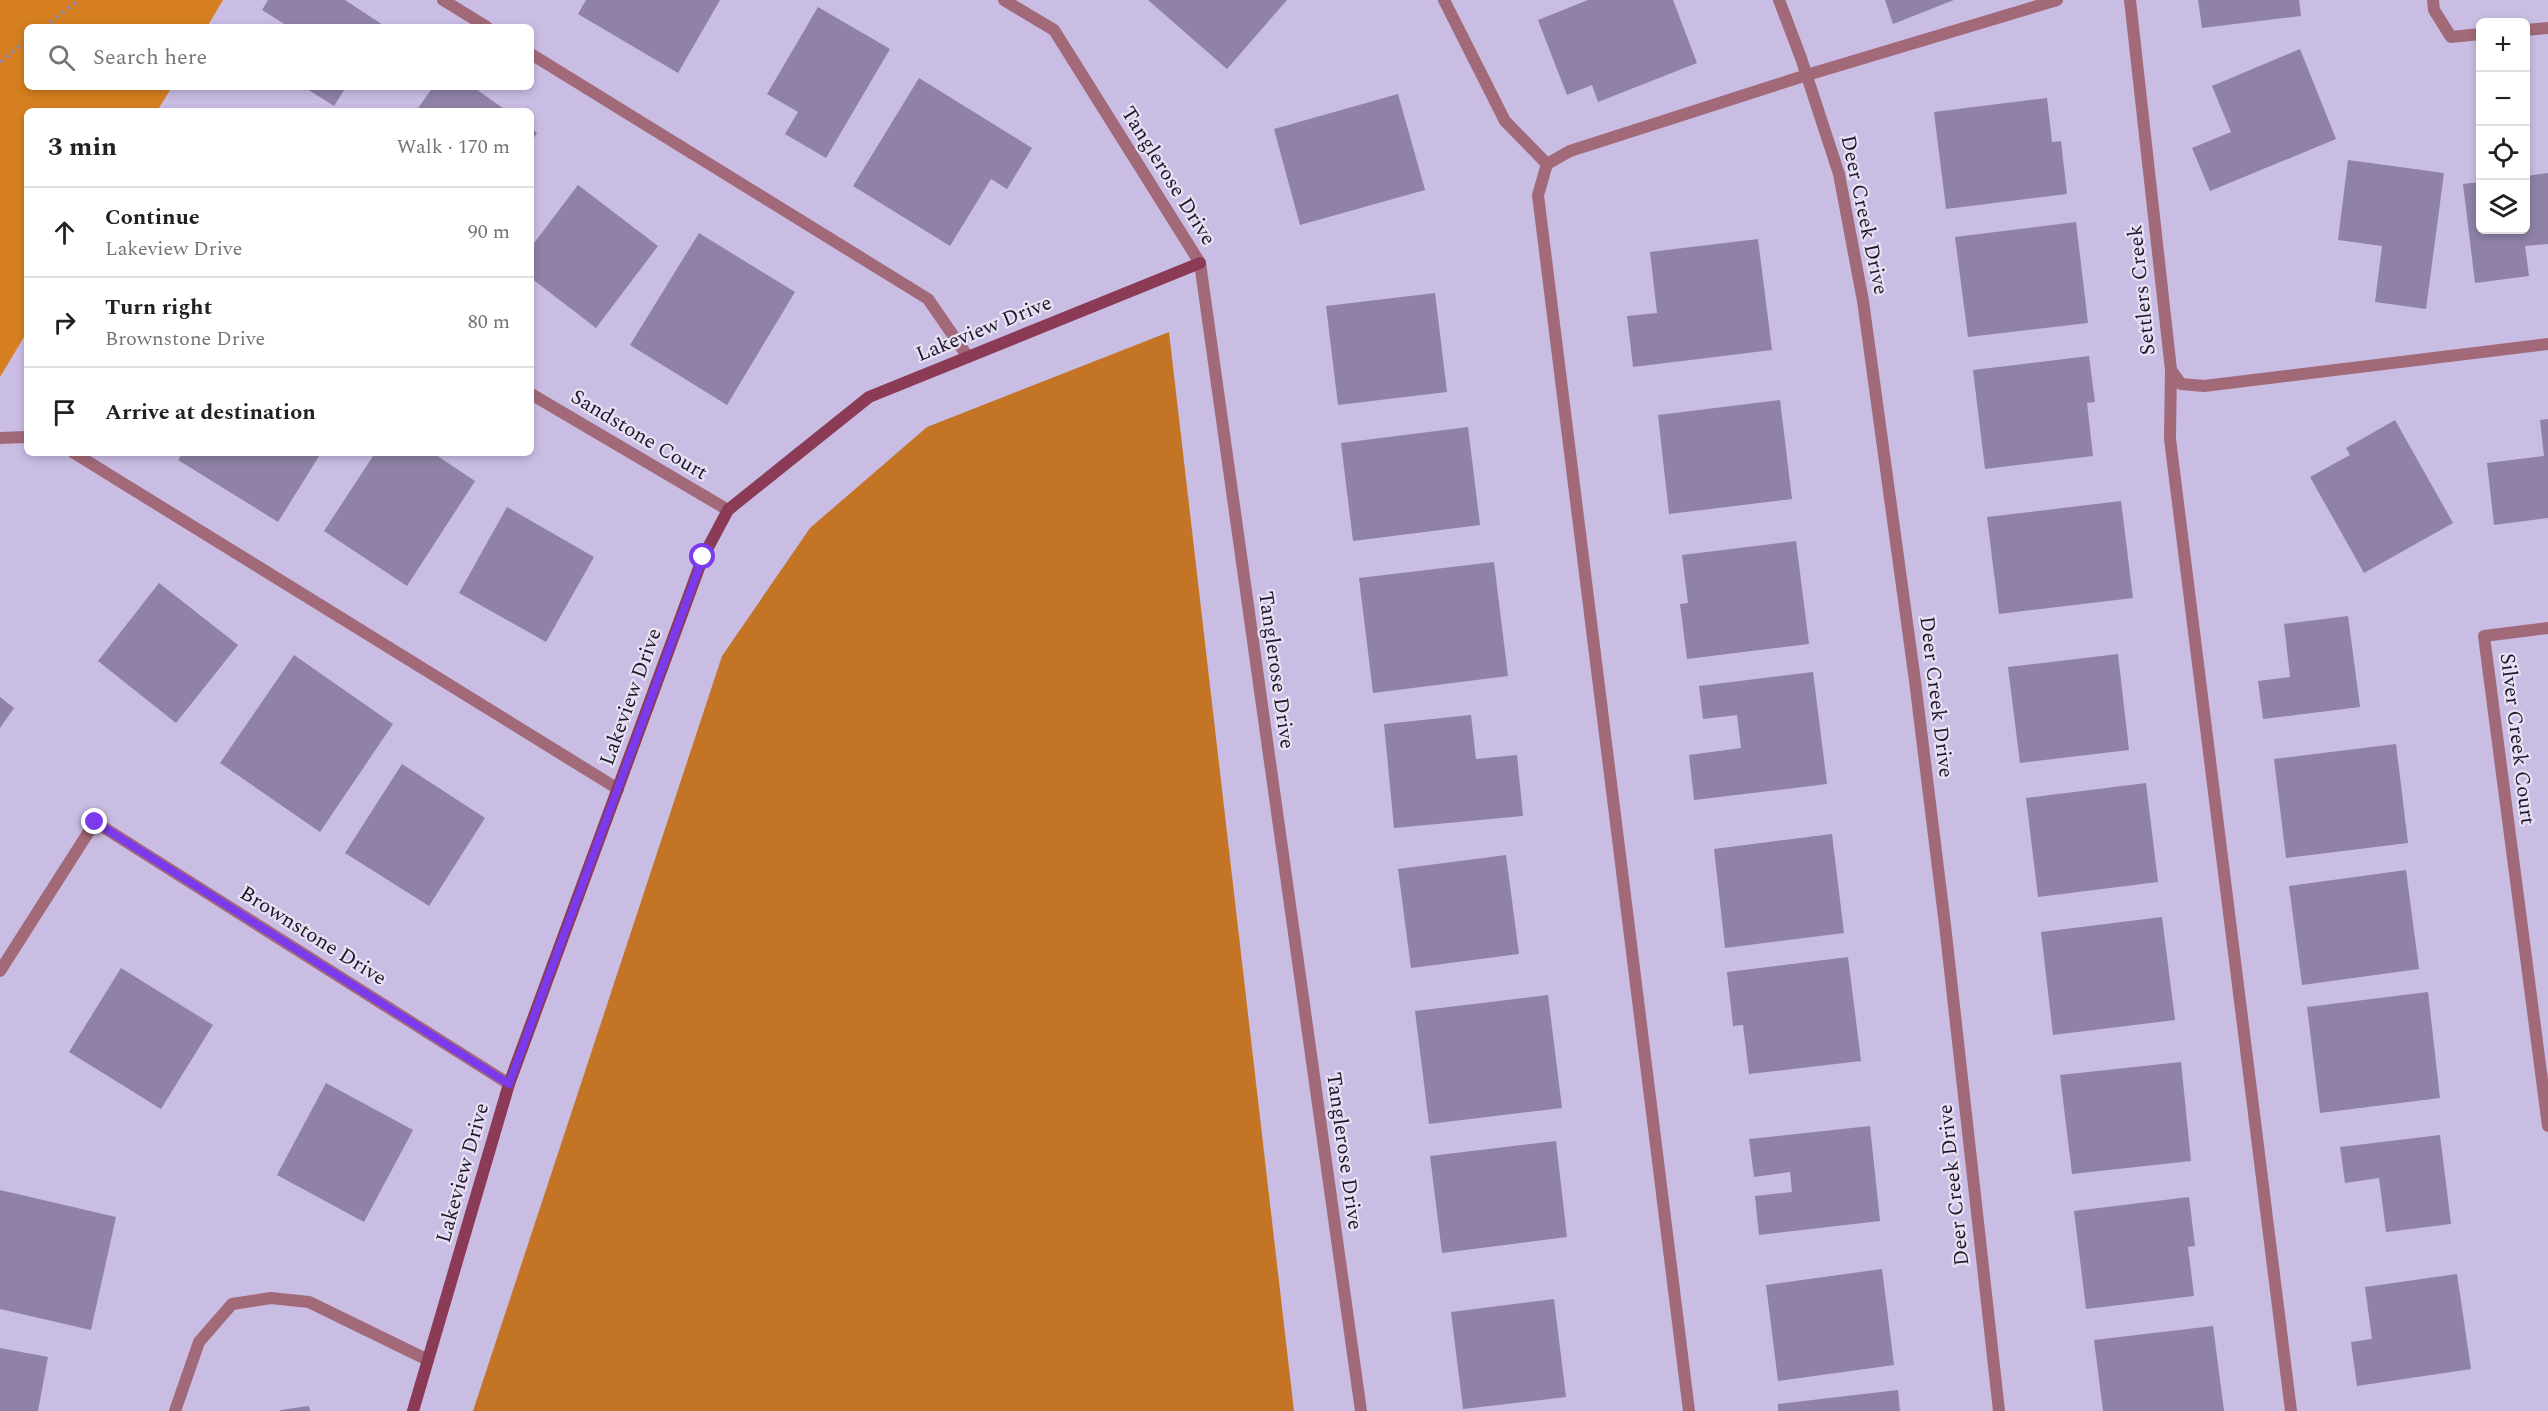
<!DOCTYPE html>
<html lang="en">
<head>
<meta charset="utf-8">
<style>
	body { margin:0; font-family:Spectral,serif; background:#f2f2f2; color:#202124 }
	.controls { position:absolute; right:18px; top:18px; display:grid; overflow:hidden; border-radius:9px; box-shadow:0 3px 9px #0003 }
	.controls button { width:54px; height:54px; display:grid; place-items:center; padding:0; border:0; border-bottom:2px solid #e0e0e0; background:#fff; color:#202124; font:30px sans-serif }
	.stop { position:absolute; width:18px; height:18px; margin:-14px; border:4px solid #7c3aed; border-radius:50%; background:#fff }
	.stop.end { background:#7c3aed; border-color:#fff; box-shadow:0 2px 6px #0008 }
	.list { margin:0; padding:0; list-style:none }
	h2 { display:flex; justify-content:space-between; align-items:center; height:78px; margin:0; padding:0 24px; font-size:26px }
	h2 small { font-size:20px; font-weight:400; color:#757577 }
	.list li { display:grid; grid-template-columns:39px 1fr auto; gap:18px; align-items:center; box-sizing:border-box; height:90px; padding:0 24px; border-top:2px solid #e0e0e0 }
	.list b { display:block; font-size:22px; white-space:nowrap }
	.list p { margin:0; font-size:20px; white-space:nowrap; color:#757577 }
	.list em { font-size:20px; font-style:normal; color:#757577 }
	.icon { flex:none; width:33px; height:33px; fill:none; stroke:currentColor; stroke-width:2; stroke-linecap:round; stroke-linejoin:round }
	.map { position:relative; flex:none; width:2548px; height:1411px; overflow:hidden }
	.search { position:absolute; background:#fff; box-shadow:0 3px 9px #0003; left:24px; top:24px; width:510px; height:66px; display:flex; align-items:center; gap:15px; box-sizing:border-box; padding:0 21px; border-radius:9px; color:#757577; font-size:22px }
	.panel { position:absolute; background:#fff; box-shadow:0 3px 9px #0003; left:24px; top:108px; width:510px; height:348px; border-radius:9px }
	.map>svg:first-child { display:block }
</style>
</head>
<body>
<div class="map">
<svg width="2548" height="1411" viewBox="0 0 2548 1411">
	<rect width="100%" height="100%" fill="#cabde4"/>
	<!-- green -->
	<path fill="#d67f20" d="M0,0H223L207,27H27V87H172L157,111H27V332L0,377Z"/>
	<!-- forest -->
	<path fill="#c37525" d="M1169,332L1294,1411H473L722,656L810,528L927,427Z"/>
	<!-- building -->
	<g fill="#8f82a6">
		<path d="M268,0H345L386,27H289L262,10Z"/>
		<path d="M586,0H720L678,73L578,14Z"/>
		<path d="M1148,0H1287L1227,69Z"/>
		<path d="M1588,0H1673L1697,63L1598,102L1592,85L1567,95L1538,20Z"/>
		<path d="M1885,0H1954L1893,24Z"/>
		<path d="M2198,0H2299L2301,16L2202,28Z"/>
		<path d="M818,7L890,49L826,158L785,134L798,112L767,94Z"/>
		<path d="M2300,49L2336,139L2210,191L2192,148L2231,132L2212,86Z"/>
		<path d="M919,78L1032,148L1007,189L991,179L950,246L853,186Z"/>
		<path d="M304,87H346L334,106Z"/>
		<path d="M433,87H473L507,111H416Z"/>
		<path d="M1398,94L1425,190L1300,225L1274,129Z"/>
		<path d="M2047,98L2052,142L2061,141L2067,194L1946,209L1934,112Z"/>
		<path d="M531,128L537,133L531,142Z"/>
		<path d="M2348,160L2444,173L2426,309L2375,302L2382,246L2338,240Z"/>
		<path d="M2548,173V244L2525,246L2529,276L2475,283L2463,184L2480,182V230H2526V176Z"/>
		<path d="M578,185L658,246L596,328L531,278V247Z"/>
		<path d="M2076,222L2088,323L1968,337L1955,237Z"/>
		<path d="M699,233L795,292L727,405L630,345Z"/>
		<path d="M1758,239L1772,350L1633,367L1627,316L1657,313L1650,252Z"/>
		<path d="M1435,293L1447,392L1338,405L1326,306Z"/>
		<path d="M2089,356L2095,402L2087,403L2093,456L1985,469L1973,370Z"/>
		<path d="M1780,400L1792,499L1669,514L1658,415Z"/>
		<path d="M2548,419V518L2494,525L2487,463L2544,456L2540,420Z"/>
		<path d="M2395,420L2453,523L2364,573L2310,477L2350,455L2346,448Z"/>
		<path d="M1468,427L1480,525L1353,541L1341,443Z"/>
		<path d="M183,453H321L278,522L178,460Z"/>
		<path d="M375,453H433L475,481L407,586L324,531Z"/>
		<path d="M2121,501L2133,598L1999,614L1987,517Z"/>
		<path d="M507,507L594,557L546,642L459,593Z"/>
		<path d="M1796,541L1809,644L1687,659L1680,604L1688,603L1682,555Z"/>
		<path d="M1494,562L1508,676L1373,693L1359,578Z"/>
		<path d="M159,583L238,645L176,723L98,661Z"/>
		<path d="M2348,616L2360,707L2263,719L2258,681L2290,677L2284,624Z"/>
		<path d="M2118,654L2129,750L2020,763L2008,667Z"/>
		<path d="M294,655L393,724L320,832L220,763Z"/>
		<path d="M1813,672L1827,784L1694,800L1689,755L1741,748L1737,715L1703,719L1699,686Z"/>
		<path d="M0,697L14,708L0,728Z"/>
		<path d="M1471,715L1476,759L1517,755L1523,816L1394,828L1384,724Z"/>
		<path d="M2396,744L2408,843L2286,858L2274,759Z"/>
		<path d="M402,764L485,818L429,906L345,853Z"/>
		<path d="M2146,783L2158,882L2038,897L2026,798Z"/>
		<path d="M1832,834L1844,933L1725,948L1714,849Z"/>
		<path d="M1506,855L1519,954L1411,968L1398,869Z"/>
		<path d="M2406,870L2419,969L2302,985L2289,886Z"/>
		<path d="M2162,917L2175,1020L2053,1035L2041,932Z"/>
		<path d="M1848,957L1861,1061L1749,1074L1743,1025L1733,1026L1727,972Z"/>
		<path d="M121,968L213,1025L161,1109L69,1052Z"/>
		<path d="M2428,992L2440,1098L2320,1113L2307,1007Z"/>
		<path d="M1548,995L1562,1108L1429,1124L1415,1011Z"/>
		<path d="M2181,1062L2191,1161L2072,1174L2060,1075Z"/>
		<path d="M326,1083L413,1130L364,1222L277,1175Z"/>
		<path d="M1870,1126L1880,1221L1759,1235L1755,1196L1792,1192L1790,1172L1754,1177L1749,1139Z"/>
		<path d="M2440,1135L2451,1224L2386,1232L2379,1178L2345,1183L2340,1147Z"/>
		<path d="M1556,1141L1567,1237L1442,1253L1430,1156Z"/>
		<path d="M0,1190L116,1217L91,1330L0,1309Z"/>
		<path d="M2189,1197L2195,1246L2188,1247L2194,1296L2086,1309L2074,1211Z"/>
		<path d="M1882,1269L1894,1365L1778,1381L1766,1285Z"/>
		<path d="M2457,1274L2471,1369L2357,1386L2351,1342L2372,1339L2365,1287Z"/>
		<path d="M1554,1299L1566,1397L1463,1409L1451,1312Z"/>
		<path d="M2213,1326L2224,1411H2103L2094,1340Z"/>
		<path d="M0,1348L48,1357L38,1411H0Z"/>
		<path d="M1898,1390L1900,1411H1778V1404Z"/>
		<path d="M309,1406L310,1411H280V1410Z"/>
	</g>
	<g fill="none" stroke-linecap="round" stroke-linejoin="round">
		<!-- path -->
		<g stroke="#9186a5" stroke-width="4" stroke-dasharray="3 4.5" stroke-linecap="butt">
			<path d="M44,27L79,0"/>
			<path d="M0,62L27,40"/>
		</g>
		<!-- lane -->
		<g stroke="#a26a79" stroke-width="12">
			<path d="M443,0L487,27"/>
			<path d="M1444,0L1505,121L1547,164"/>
			<path d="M531,54L928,299L968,357"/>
			<path d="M175,1411L199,1342L232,1304L271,1298L309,1302L428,1360"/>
		</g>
		<!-- street -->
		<g stroke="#a26a79" stroke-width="12">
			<path d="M1004,0L1054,30L1200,263L1361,1411"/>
			<path d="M1779,0L1801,58L1839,174L1863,301L1915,681L1945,925L1999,1411"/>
			<path d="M2130,0L2171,370L2181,384L2204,386L2548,344"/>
			<path d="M2433,0L2434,10L2451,37L2480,34"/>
			<path d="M2526,30L2548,28"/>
			<path d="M2171,370L2170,439L2291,1411"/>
			<path d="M531,394L728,510"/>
			<path d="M0,438L27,437"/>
			<path d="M74,453L618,789"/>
			<path d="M2548,628L2484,636L2548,1126"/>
			<path d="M0,971L95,822L509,1084"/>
			<path d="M1689,1411L1538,195L1547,164L1570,151L1807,75L2057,0"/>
		</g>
		<!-- secondary -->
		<path stroke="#8b3b56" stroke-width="12" d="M413,1411L509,1084L703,557L728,510L869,397L1200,263"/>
	</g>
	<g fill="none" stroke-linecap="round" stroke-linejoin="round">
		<!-- route -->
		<path stroke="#7c3aed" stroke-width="8" d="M95,822L509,1084L703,557"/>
	</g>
	<g text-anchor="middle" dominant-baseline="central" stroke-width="4.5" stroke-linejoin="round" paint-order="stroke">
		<!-- street labels -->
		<g font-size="21" fill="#1d1826" stroke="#e8e1f5">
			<text transform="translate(1168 176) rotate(58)">Tanglerose Drive</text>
			<text transform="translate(1864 215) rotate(78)">Deer Creek Drive</text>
			<text transform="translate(2142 290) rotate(-96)">Settlers Creek</text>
			<text transform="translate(984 329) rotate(-22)">Lakeview Drive</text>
			<text transform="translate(639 435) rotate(31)">Sandstone Court</text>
			<text transform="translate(1276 670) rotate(82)">Tanglerose Drive</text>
			<text transform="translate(631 697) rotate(-70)">Lakeview Drive</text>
			<text transform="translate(1936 697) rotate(83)">Deer Creek Drive</text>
			<text transform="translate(2517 739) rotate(83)">Silver Creek Court</text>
			<text transform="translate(313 936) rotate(32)">Brownstone Drive</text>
			<text transform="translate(1344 1151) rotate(82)">Tanglerose Drive</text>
			<text transform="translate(463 1173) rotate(-74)">Lakeview Drive</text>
			<text transform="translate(1954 1185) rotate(-96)">Deer Creek Drive</text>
		</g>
	</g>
</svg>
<div class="controls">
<button>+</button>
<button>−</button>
<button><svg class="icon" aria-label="locate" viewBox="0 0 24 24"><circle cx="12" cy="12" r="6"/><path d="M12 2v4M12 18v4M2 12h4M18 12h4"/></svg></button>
<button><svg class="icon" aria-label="layers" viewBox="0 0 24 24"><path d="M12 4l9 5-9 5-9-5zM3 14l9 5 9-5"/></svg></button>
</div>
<div class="stop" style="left:703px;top:557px"></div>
<div class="stop end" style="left:95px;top:822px"></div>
<div class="search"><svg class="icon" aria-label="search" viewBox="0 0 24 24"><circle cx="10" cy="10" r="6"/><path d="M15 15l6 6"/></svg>Search here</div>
<section class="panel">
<h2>3 min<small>Walk · 170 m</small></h2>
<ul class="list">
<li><svg class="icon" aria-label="ahead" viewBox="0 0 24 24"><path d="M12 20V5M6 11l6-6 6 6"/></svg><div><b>Continue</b><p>Lakeview Drive</p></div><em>90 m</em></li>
<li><svg class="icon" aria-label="right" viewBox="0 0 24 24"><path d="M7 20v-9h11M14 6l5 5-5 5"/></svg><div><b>Turn right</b><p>Brownstone Drive</p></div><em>80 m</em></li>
<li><svg class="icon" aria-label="arrive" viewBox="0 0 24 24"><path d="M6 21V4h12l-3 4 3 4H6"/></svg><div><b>Arrive at destination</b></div></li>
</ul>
</section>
</div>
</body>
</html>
